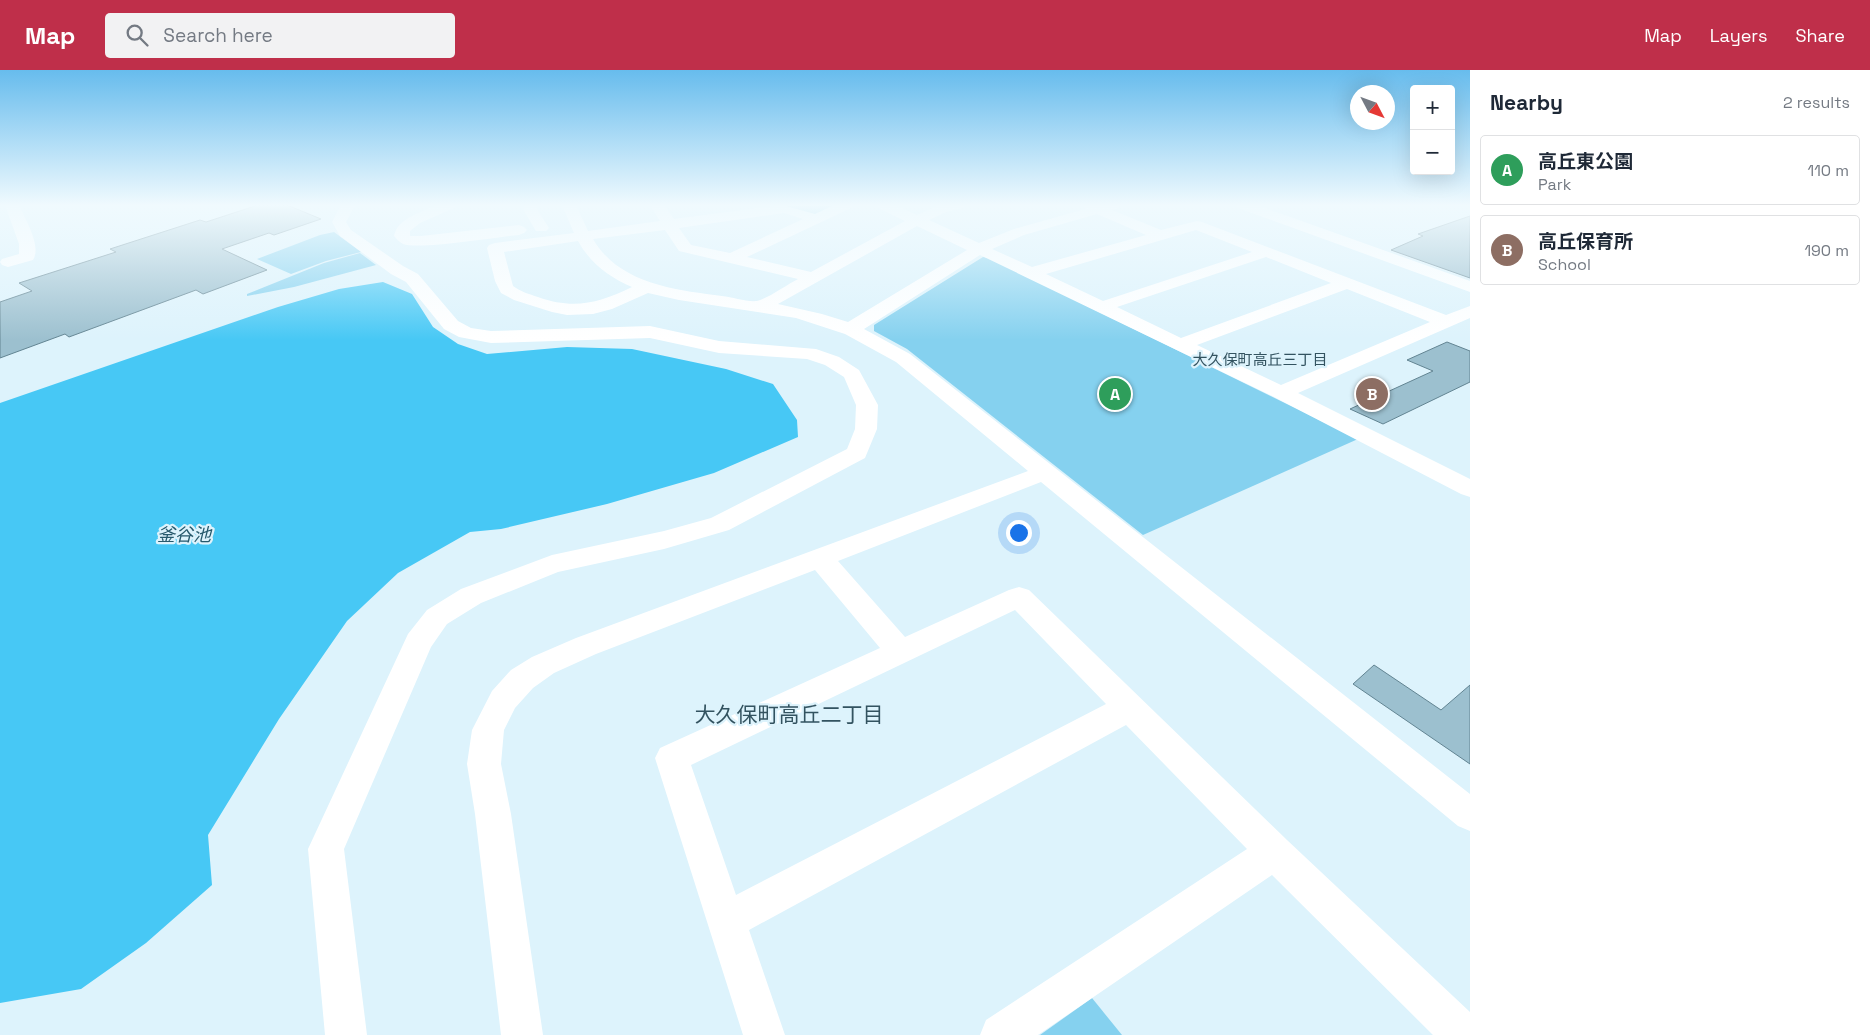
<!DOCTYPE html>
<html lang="en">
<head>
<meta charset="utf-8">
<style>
	body { margin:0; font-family:"Space Grotesk","Noto Sans JP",sans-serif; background:#f2f2f3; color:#1f2937 }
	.controls { position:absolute; right:15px; top:15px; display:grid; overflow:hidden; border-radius:5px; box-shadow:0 5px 20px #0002 }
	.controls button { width:45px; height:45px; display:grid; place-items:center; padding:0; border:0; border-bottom:1px solid #e0e1e3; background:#fff; color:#1f2937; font:25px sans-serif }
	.compass { position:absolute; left:1350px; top:15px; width:45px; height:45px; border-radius:50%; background:#fff; box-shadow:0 5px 20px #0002; rotate:131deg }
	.you { position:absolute; left:1018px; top:462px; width:18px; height:18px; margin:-12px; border:4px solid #fff; border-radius:50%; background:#1a73e8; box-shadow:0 0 0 8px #1a73e833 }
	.badge { display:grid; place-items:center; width:32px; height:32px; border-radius:50%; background:#bf2f4a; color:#fff; font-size:16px; font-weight:700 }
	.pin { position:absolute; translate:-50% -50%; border:2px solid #fff; box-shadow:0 1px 5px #0006 }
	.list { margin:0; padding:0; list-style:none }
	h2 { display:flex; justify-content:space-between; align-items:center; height:65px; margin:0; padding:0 20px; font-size:21px }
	h2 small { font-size:16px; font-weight:400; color:#747a83 }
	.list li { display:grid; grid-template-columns:32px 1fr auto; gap:15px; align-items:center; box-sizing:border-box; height:70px; margin:0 10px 10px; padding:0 10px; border:1px solid #e0e1e3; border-radius:5px }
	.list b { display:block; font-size:19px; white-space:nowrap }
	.list p { margin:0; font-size:16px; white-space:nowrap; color:#747a83 }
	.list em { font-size:16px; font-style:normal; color:#747a83 }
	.icon { flex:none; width:28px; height:28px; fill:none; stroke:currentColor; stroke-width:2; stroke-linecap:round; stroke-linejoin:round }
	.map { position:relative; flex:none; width:1470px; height:965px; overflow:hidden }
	header { display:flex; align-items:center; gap:30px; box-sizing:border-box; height:70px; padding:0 25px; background:#bf2f4a; color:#fff }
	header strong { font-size:24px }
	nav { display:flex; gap:28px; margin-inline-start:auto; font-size:18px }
	.search { width:350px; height:45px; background:#f2f2f3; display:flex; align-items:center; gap:12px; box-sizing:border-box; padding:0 18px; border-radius:5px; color:#747a83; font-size:19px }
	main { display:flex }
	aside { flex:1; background:#fff }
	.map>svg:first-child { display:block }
</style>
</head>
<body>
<header>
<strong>Map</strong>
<div class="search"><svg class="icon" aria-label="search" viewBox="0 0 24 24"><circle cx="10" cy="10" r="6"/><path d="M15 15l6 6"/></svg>Search here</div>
<nav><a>Map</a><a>Layers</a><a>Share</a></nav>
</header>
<main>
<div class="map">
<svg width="1470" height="965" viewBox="0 0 1470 965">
	<rect width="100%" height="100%" fill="#ddf3fc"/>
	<!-- green -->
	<g fill="#85d1ef">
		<path d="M785,135H838L818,145L791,139Z"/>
		<path d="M334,162L361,182L326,191L291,204L257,189L320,165Z"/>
		<path d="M360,183L376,195L294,217L247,226V224L324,193Z"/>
		<path d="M983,187L989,188L1358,369L1143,465L907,279L874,261V255Z"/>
		<path d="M1092,928L1122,965H1040Z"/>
	</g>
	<!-- water -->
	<path fill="#47c8f5" d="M383,212L412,224L433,257L458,274L487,284L567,277L632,279L726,299L773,314L797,350L798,367L714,403L607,434L501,459L470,462L398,503L347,551L279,649L208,765L212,815L146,873L81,919L0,933V333L278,237L339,219Z"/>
	<!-- building -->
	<g fill="#9cc0cf" stroke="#628492">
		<path d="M258,135H287L321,149L274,165L269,163L222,179L267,200L203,224L196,220L69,267L65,264L0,288V232L32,221L19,213L116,182L110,179L200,150L206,152Z"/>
		<path d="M1470,146V208L1391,180L1423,166L1418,164Z"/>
		<path d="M1447,272L1470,281V312L1383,354L1350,339L1433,301L1407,290Z"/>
		<path d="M1374,595L1441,640L1470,615V694L1353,614Z"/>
	</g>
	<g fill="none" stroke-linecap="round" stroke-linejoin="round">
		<!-- minor -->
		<g fill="#fff" fill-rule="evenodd">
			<path d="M5,135H19C25,149 42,176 33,190L8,197L2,195L0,192L2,189L19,184V174Z"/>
			<path d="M341,135H355L346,152L351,160L403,196L418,204L458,251L471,258L491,261L650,256L719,271L816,279L839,287L859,300L878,335L877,359L865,388L729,460L664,479L558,502L481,533L447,554L431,577L344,779L367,965H325L308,779L408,564L427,540L461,519L552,485L664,461L711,448L847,379L855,359L856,335L844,307L825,295L807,289L719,283L650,268L491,273L459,267L444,259L406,212L391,204L340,166L332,152Z"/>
			<path d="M437,135H456L454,138L420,153L410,161V166H421L519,155L524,157L527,160L524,163L519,165C496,167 420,180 403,174C399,172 397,169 394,166C397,148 422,142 437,135Z"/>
			<path d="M523,135H537L538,141L549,158L546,161H536L524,141Z"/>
			<path d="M562,135H576L588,161L660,151L650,135H664L674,149L782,135L815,144L834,135H853L851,138L747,187L811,202L905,151L878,138L876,135H895L917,145L939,135H965L963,138L946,142L929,150L979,173L1014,159L1085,139L1083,135H1120L1118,138L1112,140L1161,160L1197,151L1202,152L1446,245L1470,236V248L1298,323L1470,409V427L1461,424L1274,327L980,185L864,259L910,284L1470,724V761L1458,756L1041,412L838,491L905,567L1009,520L1019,517L1029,520L1287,770L1470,942V965H1433L1272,805L1038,965H980L986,950L1247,779L1126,655L749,860L785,965H743L655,688L660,678L880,578L815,500L596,584L554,603L533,618L515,638L504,660L501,694L511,744L543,965H501L475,744L467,694L472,660L492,621L511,600L532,587L576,568L1028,401L896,292L845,264L796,248L679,230L648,223L612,239L593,244L567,245L552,242L514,230L501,223L495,211L487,178L489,175L495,173L574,163ZM784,143L803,149L730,183L691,175L679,158ZM1097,144L1146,165L1032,197L992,179L1024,165ZM917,156L967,180L848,252L822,244L778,234ZM665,160L679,181L798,209C788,214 767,229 757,231C746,232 733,227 722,226C676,220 619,214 593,169ZM1196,160L1252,182L1103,231L1046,204ZM578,171C591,194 609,207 632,217C599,233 574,240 538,227C529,224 521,222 513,216L504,182ZM1266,187L1331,213L1181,268L1117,237ZM1347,219L1430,252L1281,315L1197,275ZM1015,540L1106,634L736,825L691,695Z"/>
			<path d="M1236,135H1257L1470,211V222L1238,138Z"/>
		</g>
	</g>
	<!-- sky -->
	<linearGradient id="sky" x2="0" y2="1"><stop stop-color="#67bced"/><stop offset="0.5" stop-color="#f0fafe"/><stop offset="1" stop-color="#f0fafe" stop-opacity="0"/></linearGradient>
	<rect width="1470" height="270" fill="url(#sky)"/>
	<g text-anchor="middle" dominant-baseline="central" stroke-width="4.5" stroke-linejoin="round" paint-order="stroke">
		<!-- far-neighbourhood labels -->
		<g font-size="15" fill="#335360" stroke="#ddf3fc">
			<text x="1260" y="289">大久保町高丘三丁目</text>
		</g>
		<!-- water labels -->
		<g font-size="18" font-style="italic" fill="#26596c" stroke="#ddf3fc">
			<text x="184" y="464">釜谷池</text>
		</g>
		<!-- near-neighbourhood labels -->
		<g font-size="21" fill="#335360" stroke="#ddf3fc">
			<text x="789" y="644">大久保町高丘二丁目</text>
		</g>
	</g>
</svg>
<div class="controls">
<button>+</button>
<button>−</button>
</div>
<svg class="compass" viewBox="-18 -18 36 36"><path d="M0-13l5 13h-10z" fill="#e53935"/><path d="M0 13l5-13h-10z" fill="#747a83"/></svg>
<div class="you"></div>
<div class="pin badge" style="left:1115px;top:324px;background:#2e9e5b">A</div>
<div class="pin badge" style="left:1372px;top:324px;background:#8d6e63">B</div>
</div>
<aside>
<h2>Nearby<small>2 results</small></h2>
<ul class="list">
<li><span class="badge" style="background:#2e9e5b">A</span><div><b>高丘東公園</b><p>Park</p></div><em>110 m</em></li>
<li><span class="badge" style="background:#8d6e63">B</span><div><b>高丘保育所</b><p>School</p></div><em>190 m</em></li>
</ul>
</aside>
</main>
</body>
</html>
